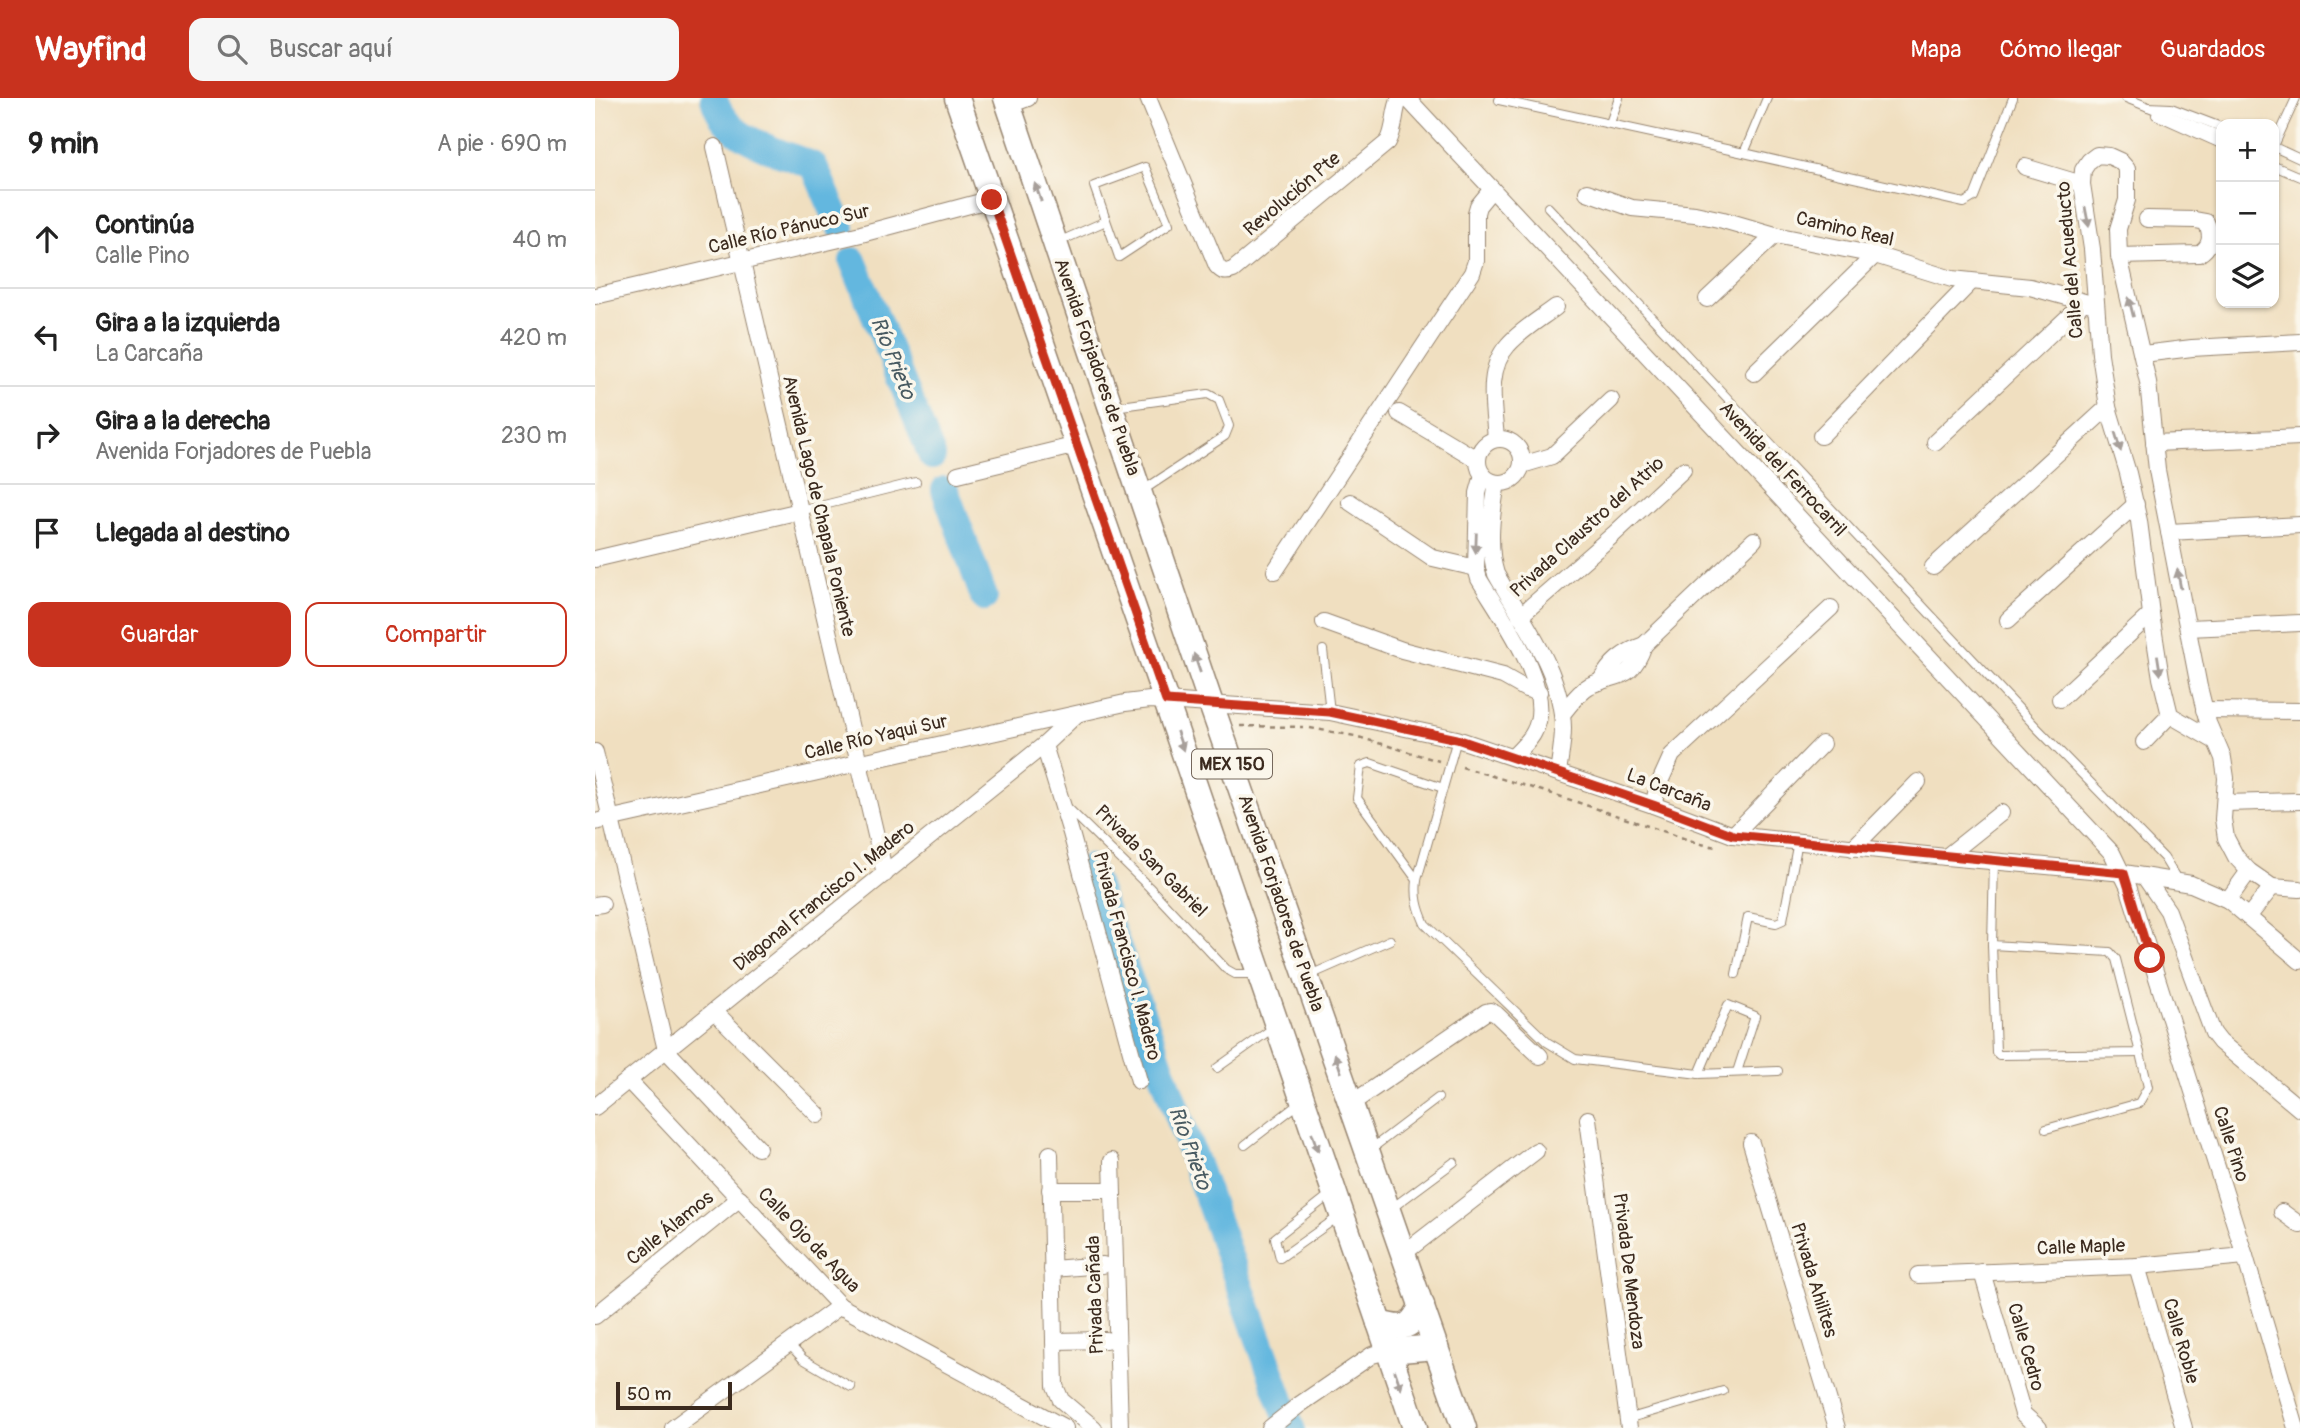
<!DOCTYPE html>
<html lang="es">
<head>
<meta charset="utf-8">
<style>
	body { margin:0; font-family:Pangolin,sans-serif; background:#f6f6f6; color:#222 }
	.controls { position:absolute; right:21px; top:21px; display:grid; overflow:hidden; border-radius:14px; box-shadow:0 2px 5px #0004 }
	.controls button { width:63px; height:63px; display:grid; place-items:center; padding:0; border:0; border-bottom:2px solid #e0e0e0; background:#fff; color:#222; font:35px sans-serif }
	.scale { position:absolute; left:21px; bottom:18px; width:116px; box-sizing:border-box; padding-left:7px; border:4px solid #3b2a1e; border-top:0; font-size:19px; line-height:24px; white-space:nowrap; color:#3b2a1e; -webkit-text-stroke:5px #fbf7ec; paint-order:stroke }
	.stop { position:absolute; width:21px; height:21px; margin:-16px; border:5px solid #c8321e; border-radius:50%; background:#fff }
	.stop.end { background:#c8321e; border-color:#fff; box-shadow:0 2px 7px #0008 }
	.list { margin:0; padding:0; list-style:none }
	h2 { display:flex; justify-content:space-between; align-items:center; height:91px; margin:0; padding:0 28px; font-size:30px }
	h2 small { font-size:23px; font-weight:400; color:#767676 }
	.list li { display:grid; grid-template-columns:46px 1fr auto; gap:21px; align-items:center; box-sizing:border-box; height:98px; padding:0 28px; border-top:2px solid #e0e0e0 }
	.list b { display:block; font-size:26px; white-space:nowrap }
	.list p { margin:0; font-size:23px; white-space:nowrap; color:#767676 }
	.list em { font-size:23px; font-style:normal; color:#767676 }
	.actions { display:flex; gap:14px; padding:21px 28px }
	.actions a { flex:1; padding:16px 0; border:2px solid #c8321e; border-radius:14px; text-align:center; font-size:24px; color:#c8321e }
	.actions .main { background:#c8321e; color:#fff }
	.icon { flex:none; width:38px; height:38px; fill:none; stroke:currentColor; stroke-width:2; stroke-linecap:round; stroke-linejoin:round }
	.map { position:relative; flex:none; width:1705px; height:1330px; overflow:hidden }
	header { display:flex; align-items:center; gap:42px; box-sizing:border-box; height:98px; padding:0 35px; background:#c8321e; color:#fff }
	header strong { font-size:33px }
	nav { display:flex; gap:38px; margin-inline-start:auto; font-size:24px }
	.search { width:490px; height:63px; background:#f6f6f6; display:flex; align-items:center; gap:18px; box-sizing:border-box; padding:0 24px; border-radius:14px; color:#767676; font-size:26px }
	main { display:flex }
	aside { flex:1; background:#fff }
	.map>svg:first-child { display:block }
</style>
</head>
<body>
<header>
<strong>Wayfind</strong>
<div class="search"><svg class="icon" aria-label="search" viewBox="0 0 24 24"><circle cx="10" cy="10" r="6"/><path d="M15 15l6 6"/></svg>Buscar aquí</div>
<nav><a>Mapa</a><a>Cómo llegar</a><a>Guardados</a></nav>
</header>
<main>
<aside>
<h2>9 min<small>A pie · 690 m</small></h2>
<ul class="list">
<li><svg class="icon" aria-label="ahead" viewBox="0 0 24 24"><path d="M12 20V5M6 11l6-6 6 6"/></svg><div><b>Continúa</b><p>Calle Pino</p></div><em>40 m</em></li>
<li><svg class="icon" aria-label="left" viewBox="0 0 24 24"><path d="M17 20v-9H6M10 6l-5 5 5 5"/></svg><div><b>Gira a la izquierda</b><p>La Carcaña</p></div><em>420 m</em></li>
<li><svg class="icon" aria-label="right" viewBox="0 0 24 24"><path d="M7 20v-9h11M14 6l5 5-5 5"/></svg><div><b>Gira a la derecha</b><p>Avenida Forjadores de Puebla</p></div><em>230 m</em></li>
<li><svg class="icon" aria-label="arrive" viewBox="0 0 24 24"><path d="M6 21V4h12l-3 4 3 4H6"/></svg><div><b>Llegada al destino</b></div></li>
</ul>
<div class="actions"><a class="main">Guardar</a><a>Compartir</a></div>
</aside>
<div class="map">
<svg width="1705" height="1330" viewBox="0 0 1705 1330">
	<rect width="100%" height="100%" fill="#fbf7ec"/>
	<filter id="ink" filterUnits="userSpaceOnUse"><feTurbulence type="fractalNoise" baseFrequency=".0143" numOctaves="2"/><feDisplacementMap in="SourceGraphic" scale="14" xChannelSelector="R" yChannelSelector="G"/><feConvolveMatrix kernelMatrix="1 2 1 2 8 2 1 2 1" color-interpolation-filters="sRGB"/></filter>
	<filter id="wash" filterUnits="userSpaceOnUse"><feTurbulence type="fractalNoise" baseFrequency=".00686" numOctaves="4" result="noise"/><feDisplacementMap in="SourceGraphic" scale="28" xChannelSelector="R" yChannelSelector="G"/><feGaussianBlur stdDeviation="1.57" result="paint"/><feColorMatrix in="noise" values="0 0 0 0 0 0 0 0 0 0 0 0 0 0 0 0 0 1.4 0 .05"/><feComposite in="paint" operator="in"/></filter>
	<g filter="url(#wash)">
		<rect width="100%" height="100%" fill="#f0dfc0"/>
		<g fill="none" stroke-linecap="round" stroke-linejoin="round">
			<!-- river -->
			<g stroke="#63b7df" stroke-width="28">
				<path d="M119,0C128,42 184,53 219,68L246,130"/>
				<path d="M258,163L337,358"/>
				<path d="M350,392L389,499"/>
				<path d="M494,770L696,1330"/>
			</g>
		</g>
	</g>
	<g filter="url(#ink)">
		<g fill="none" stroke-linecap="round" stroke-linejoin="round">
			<defs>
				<g id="lane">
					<path d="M1172,0L1149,55L1369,105L1379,99L1418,0"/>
					<path d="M1531,0L1626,38"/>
					<path d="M904,2L1149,55"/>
					<path d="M1553,9L1576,10L1626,29"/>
					<path d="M1561,17L1626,46"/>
					<path d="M1015,25L1024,0"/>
					<path d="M1679,48L1701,0"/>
					<path d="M1679,49L1705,61"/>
					<path d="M1679,68L1705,79"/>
					<path d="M550,69L574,126L524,159L499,88Z"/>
					<path d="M953,109L1442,630L1569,760L1583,783"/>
					<path d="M463,144L511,123"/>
					<path d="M519,309L613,296L624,302L634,328L630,338L547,393"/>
					<path d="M205,413L321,384"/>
					<path d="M728,552L735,614"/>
					<path d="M862,641L822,782C820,799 823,810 830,826L952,944L980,961L1104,976L1183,973"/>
					<path d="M471,708L554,789L631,871L640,876H661"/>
					<path d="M822,782L762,700L766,668L775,665L848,690"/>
					<path d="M1397,847L1515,854L1521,861L1545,955L1404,957L1401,954L1397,847L1399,763"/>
					<path d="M1141,876L1153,819L1181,825L1188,822L1203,743"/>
					<path d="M715,877L795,842"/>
					<path d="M622,970L678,930"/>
					<path d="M1104,976L1133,907L1160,918L1142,974"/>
					<path d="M1451,1031L1544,1005L1553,989L1545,955"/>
					<path d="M650,1047L706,1004"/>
					<path d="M776,1051L843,1000"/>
					<path d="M737,1095L680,1140L685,1160L743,1119"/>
					<path d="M797,1110L859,1064"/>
					<path d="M194,1246L208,1261L256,1289"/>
					<path d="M1032,1321L1128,1293"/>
				</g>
				<g id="street">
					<path d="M553,0L622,168C627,174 630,175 638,172L793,44C801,30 798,14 805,0"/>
					<path d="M812,0L1517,755L1533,788L1650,1158L1701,1330"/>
					<path d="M414,7L433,0"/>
					<path d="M120,49L290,776"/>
					<path d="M1430,69L1487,86"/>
					<path d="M992,94L1037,110L1100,116L1128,122L1180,137L1280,157L1357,181L1435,189L1500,207"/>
					<path d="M1524,158L1604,156C1617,148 1617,137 1611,124L1600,122L1552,121"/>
					<path d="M0,198L266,136L397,101"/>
					<path d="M1112,201L1180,137"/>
					<path d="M1548,256L1597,250L1705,244"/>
					<path d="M1159,275L1280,157"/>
					<path d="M804,315L883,362"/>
					<path d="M1226,338L1376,184"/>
					<path d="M901,341C899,311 890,272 913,247C926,232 945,221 961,209"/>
					<circle cx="905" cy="363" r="22"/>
					<path d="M1340,344L1488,205"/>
					<path d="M1559,345L1705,339"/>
					<path d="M927,367L957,358L1016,302"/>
					<path d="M363,376L482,347"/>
					<path d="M888,377L883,395L881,470L884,481C906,518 962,592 939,634C935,643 925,651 918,659"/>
					<path d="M902,385C897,414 892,448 901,476C928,524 967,573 968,630C968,645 965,660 963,674"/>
					<path d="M755,404L838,460L881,470"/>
					<path d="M1574,434L1705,427"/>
					<path d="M0,461L205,413"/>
					<path d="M1338,469L1513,309"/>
					<path d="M680,473L877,175L881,163V115L883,108L897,91"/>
					<path d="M925,518L1019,436L1088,372"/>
					<path d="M1413,522L1541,406"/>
					<path d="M729,524L807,552L908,578L931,591L944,594"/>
					<path d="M1593,530L1705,525"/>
					<path d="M1005,584C1015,565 1028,554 1049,547L1159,442"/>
					<path d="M1465,601L1556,516"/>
					<path d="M1609,612L1705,613"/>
					<path d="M967,616C975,607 983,594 994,588C1022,574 1035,586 1049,547"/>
					<path d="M1620,643L1575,617L1566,580L1556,516L1544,423L1533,375L1513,309L1505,256L1497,151L1487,86L1488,72L1494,63L1502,57L1514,58L1525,63L1532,71V102L1523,131L1524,158L1553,284L1562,372L1604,589L1613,625L1628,660L1631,680L1628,721L1631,740L1641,759L1654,773L1677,789"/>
					<path d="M1549,644L1575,617"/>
					<path d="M449,647L476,735L544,983"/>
					<path d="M0,654L71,952L163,1050"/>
					<path d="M1631,705L1705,703"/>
					<path d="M1058,707L1063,688L1077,657L1236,510"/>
					<path d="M0,724L530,605L555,602L735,614L862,641L1058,707L1138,737L1351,759L1529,775L1596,786L1633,802L1705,863"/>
					<path d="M1138,737L1227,646"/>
					<path d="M1258,750L1323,684"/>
					<path d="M1351,759L1406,715"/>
					<path d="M1549,778L1573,813L1618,935L1625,944L1705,1011"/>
					<path d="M1677,789L1705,791"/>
					<path d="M1633,802L1654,773"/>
					<path d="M0,807L7,806"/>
					<path d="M1653,819L1677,789"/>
					<path d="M120,914L223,1017"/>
					<path d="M33,982L245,1208L470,1330"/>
					<path d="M757,1005L891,914L895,913L901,916L945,958"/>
					<path d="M0,1009L449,647L481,617"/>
					<path d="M993,1021L1034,1330"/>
					<path d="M1156,1045L1242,1330"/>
					<path d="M455,1056L460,1288L466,1302L499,1330"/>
					<path d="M517,1063L525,1330"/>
					<path d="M455,1092H517"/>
					<path d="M1687,1114L1705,1127"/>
					<path d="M809,1155L941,1053"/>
					<path d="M1542,1168L1589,1330"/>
					<path d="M457,1171L508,1167"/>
					<path d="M1387,1174L1428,1316L1444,1330"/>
					<path d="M1323,1177L1542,1168L1650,1158"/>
					<path d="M0,1218L145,1100"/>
					<path d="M459,1243L511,1242"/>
					<path d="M78,1330L245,1208"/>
					<path d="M675,1330L704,1307L777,1257L793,1253"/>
				</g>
				<g id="primary">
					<path d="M362,0L571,603L820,1330"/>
					<path d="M411,0L616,606L869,1330"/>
					<path d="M784,1225C810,1232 815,1231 827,1207"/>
					<path d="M793,1253L841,1249"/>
				</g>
			</defs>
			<!-- lane casing -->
			<use href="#lane" stroke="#96846f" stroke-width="10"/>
			<!-- street casing -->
			<use href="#street" stroke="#96846f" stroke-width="18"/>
			<!-- primary casing -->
			<use href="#primary" stroke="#96846f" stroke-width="27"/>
			<!-- path -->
			<g stroke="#96846f" stroke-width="2.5" stroke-dasharray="5 5" stroke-linecap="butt">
				<path d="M645,628L708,629"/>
				<path d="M715,630L760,638L844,663"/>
				<path d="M867,669L961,697L1106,746L1121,749"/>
			</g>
			<!-- lane -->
			<use href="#lane" stroke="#fff" stroke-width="8"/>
			<!-- street -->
			<use href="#street" stroke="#fff" stroke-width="16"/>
			<!-- primary -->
			<use href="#primary" stroke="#fff" stroke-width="24"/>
		</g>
		<!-- one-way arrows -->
		<defs><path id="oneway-solid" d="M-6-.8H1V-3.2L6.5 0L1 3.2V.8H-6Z" transform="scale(1.75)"/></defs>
		<g fill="#a79f9a">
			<use href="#oneway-solid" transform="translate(443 94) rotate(-109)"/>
			<use href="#oneway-solid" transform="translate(1492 119) rotate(79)"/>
			<use href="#oneway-solid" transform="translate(1536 209) rotate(-104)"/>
			<use href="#oneway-solid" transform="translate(1523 344) rotate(73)"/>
			<use href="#oneway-solid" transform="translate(881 445) rotate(92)"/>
			<use href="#oneway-solid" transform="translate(1584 481) rotate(-101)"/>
			<use href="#oneway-solid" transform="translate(602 565) rotate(-109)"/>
			<use href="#oneway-solid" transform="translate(1564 567) rotate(81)"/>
			<use href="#oneway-solid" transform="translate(585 643) rotate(71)"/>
			<use href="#oneway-solid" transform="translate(743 965) rotate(-109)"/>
			<use href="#oneway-solid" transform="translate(720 1044) rotate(71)"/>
			<use href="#oneway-solid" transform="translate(803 1282) rotate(71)"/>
		</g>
	</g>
	<g fill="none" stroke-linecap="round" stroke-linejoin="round" filter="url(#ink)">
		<!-- route -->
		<path stroke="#c8321e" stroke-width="9" d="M397,102L571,603L735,614L862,641L1058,707L1138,737L1529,775L1555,860"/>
	</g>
	<g text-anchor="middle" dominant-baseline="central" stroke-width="7" stroke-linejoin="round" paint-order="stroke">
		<!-- shield labels -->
		<rect fill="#fbf7ec" stroke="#75685c" stroke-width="2" x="597" y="651.5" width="80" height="29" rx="5"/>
		<g font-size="18" font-weight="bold" fill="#3b2a1e">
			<text x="637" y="666">MEX 150</text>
		</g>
		<!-- street labels -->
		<g font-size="19" fill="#3b2a1e" stroke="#fbf7ec">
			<text transform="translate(697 96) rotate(-40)">Revolución Pte</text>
			<text transform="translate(194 131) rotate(-13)">Calle Río Pánuco Sur</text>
			<text transform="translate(1250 131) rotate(13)">Camino Real</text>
			<text transform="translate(1475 162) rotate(-95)">Calle del Acueducto</text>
			<text transform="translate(502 269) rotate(71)">Avenida Forjadores de Puebla</text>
			<text transform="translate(1188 371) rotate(47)">Avenida del Ferrocarril</text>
			<text transform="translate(224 408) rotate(77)">Avenida Lago de Chapala Poniente</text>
			<text transform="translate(992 429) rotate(-42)">Privada Claustro del Atrio</text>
			<text transform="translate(281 639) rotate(-13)">Calle Río Yaqui Sur</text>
			<text transform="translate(1074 692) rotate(21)">La Carcaña</text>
			<text transform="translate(556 763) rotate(45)">Privada San Gabriel</text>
			<text transform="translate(229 798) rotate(-39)">Diagonal Francisco I. Madero</text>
			<text transform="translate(686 805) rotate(71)">Avenida Forjadores de Puebla</text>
			<text transform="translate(532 858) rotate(75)">Privada Francisco I. Madero</text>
			<text transform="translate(1636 1046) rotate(72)">Calle Pino</text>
			<text transform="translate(75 1130) rotate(-39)">Calle Álamos</text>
			<text transform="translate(214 1142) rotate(46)">Calle Ojo de Agua</text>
			<text transform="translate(1486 1149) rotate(-2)">Calle Maple</text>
			<text transform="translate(1034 1173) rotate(83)">Privada De Mendoza</text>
			<text transform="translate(1219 1182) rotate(73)">Privada Ahilites</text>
			<text transform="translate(500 1197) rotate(-92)">Privada Cañada</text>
			<text transform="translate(1586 1243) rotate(74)">Calle Roble</text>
			<text transform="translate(1431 1249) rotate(74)">Calle Cedro</text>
		</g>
		<!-- water labels -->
		<g font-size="21" font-style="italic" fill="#495b62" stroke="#fbf7ec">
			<text transform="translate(298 260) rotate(68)">Río Prieto</text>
			<text transform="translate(595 1050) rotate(70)">Río Prieto</text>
		</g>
	</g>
</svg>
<div class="controls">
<button>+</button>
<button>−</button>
<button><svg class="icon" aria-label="layers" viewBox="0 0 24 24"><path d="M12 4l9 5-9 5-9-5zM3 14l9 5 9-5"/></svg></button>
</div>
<div class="scale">50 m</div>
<div class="stop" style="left:1555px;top:860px"></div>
<div class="stop end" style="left:397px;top:102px"></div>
</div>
</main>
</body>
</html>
